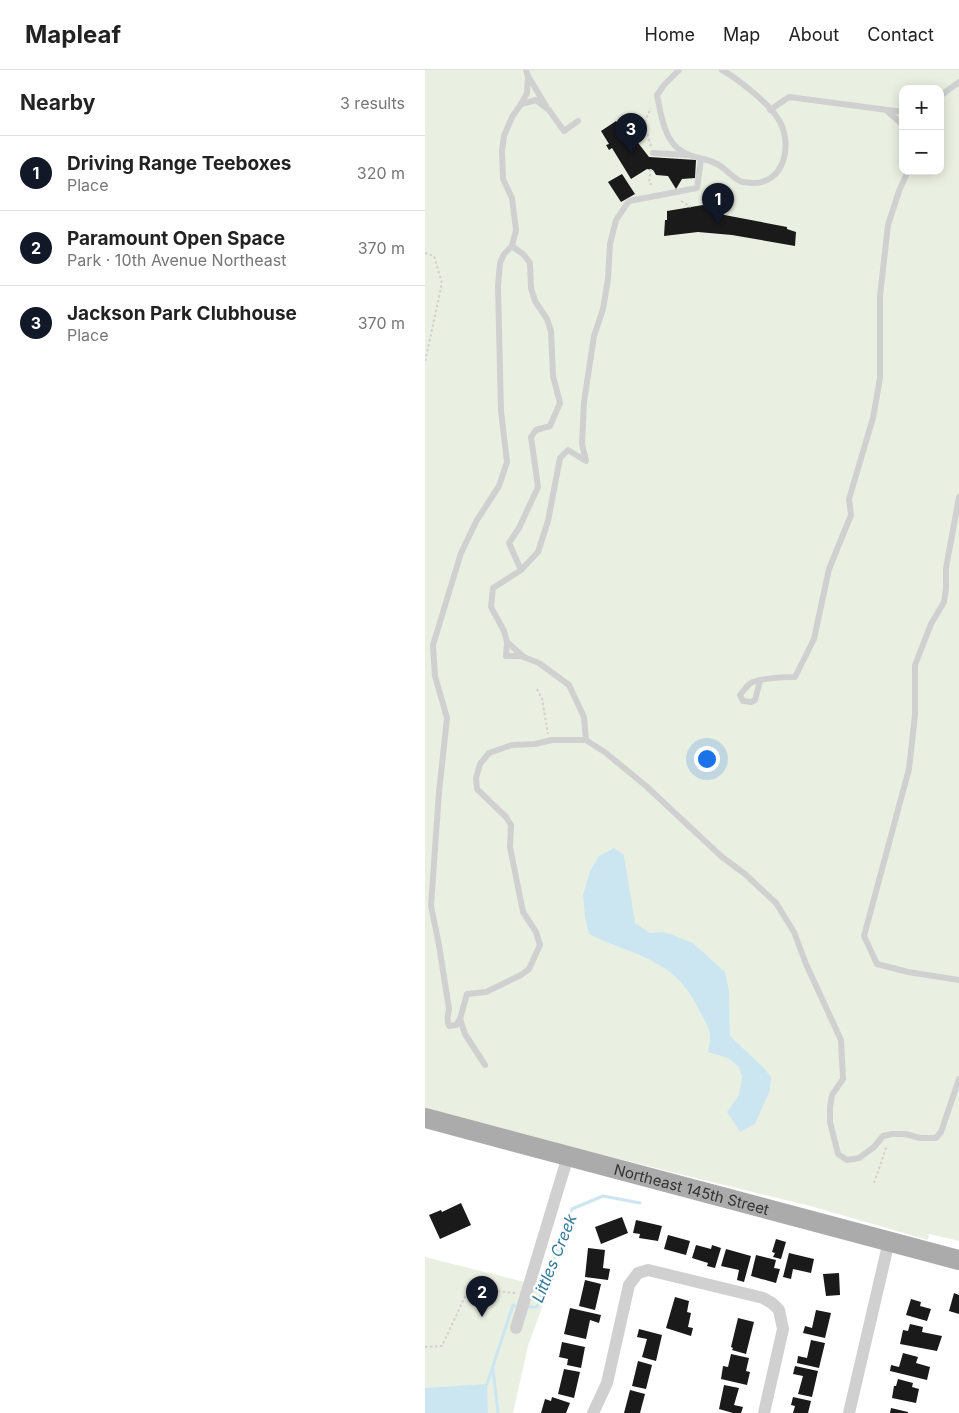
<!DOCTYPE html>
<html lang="en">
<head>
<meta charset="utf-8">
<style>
	body { margin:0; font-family:Inter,sans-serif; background:#f2f2f2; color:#222 }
	.controls { position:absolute; right:15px; top:15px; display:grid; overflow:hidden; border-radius:10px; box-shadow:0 2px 12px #0003 }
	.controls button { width:45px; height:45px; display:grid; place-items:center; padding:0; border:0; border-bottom:1px solid #e0e0e0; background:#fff; color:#222; font:25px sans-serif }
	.you { position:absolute; left:281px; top:688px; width:18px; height:18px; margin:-12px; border:4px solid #fff; border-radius:50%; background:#1a73e8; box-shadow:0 0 0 8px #1a73e833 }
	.badge { display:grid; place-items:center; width:32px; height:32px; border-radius:50%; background:#111827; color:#fff; font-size:16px; font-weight:700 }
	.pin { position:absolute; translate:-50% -41px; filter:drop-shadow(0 1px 2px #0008) }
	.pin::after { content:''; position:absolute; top:26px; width:18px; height:15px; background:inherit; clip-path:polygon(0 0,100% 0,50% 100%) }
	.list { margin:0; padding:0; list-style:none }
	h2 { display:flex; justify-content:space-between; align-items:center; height:65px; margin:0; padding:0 20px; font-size:21px }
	h2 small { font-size:16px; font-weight:400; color:#767676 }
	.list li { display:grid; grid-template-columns:32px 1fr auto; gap:15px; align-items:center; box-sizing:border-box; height:75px; padding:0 20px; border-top:1px solid #e0e0e0 }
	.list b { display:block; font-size:19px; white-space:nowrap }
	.list p { margin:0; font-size:16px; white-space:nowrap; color:#767676 }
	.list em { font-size:16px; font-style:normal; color:#767676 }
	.map { position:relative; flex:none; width:534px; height:1343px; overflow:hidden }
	header { display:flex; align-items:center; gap:30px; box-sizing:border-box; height:70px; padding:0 25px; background:#fff; border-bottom:1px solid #e0e0e0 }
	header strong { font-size:24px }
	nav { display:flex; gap:28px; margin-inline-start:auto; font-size:18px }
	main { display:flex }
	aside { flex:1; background:#fff }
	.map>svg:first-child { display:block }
</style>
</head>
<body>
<header>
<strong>Mapleaf</strong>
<nav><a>Home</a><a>Map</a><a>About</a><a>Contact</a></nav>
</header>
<main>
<aside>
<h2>Nearby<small>3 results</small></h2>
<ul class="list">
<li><span class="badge">1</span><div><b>Driving Range Teeboxes</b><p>Place</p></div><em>320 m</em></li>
<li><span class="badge">2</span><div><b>Paramount Open Space</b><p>Park · 10th Avenue Northeast</p></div><em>370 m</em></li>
<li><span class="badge">3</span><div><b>Jackson Park Clubhouse</b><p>Place</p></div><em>370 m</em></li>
</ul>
</aside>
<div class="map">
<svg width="534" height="1343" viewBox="0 0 534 1343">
	<rect width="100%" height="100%" fill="#fff"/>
	<!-- green -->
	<g fill="#eaf0e1" fill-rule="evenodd">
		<path d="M0,0H534V1171L504,1164L503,1170L389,1137L0,1041ZM478,19H515V101H478Z"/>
		<path d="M0,1187L124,1218L103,1276L88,1343H0Z"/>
	</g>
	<!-- water -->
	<g fill="#cce6f1">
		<path d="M189,778L199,785L210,853L225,863L240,862L268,873L300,902L304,921L305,966L338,997L346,1007L345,1020L330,1054L315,1062L302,1042L314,1025L317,1007L314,997L303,988L283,982C284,977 285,972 285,967C285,957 277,946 273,938C248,887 210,887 164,864L160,848L158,825L165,801L174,786Z"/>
		<path d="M62,1314L63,1343H0V1318Z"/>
	</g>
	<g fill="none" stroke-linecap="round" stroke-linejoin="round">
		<!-- stream -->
		<g stroke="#cce6f1" stroke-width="3">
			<path d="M102,1237H112L147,1139L178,1126L215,1133"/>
			<path d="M68,1299L73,1343"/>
			<path d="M62,1314L88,1235L90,1236"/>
		</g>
	</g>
	<!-- building -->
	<g fill="#1a1a1a">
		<path d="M191,51L205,66L207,65L224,87L271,90L270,108L257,109L251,119L243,106L231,105L228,100L222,99L206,109L187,78L184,80L181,75L184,74L176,61Z"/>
		<path d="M197,104L210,124L196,132L183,112Z"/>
		<path d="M278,135L289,143L362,157V159L371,162L370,176L307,165L273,162L239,166L240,150H242V141Z"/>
		<path d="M36,1133L46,1155L15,1169L4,1145L16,1140L17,1142Z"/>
		<path d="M197,1147L203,1163L176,1174L170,1157Z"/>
		<path d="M211,1150L237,1156L233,1171L214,1168L215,1164L208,1163Z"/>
		<path d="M243,1165L265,1171L261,1185L239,1179Z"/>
		<path d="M351,1169L361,1172L356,1189L348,1187L350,1183L347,1182Z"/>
		<path d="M271,1175L286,1179L287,1175L296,1178L290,1198L282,1196L283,1193L267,1188Z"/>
		<path d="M163,1178L180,1180L178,1198L185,1199L183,1210L160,1207Z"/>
		<path d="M301,1179L326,1186L319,1212L312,1210L314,1200L296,1196Z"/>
		<path d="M364,1183L389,1189L386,1203L368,1199L366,1209L358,1207Z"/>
		<path d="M331,1185L351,1190L349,1198L355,1199L351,1213L326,1206Z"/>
		<path d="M414,1203L415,1225L401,1226L398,1204Z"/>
		<path d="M160,1210L176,1214L170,1240L154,1236Z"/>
		<path d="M529,1223L534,1225V1244L524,1241Z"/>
		<path d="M250,1227L264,1231L262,1242L266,1243L263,1257L268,1258L266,1266L241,1258Z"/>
		<path d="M486,1229L496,1232L495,1236L506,1239L502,1251L481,1245Z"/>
		<path d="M145,1238L176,1245L174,1253L165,1250L161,1269L139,1264Z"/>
		<path d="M391,1240L406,1243L400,1268L378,1263L380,1256L387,1258Z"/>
		<path d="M313,1248L329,1252L321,1284L307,1280L308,1278L306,1277Z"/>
		<path d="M485,1254L498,1257L497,1262L517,1266L512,1281L475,1274L478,1260L483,1261Z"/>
		<path d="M214,1259L237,1265L231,1291L217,1287L222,1269L212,1267Z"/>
		<path d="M386,1270L400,1273L394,1298L372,1293L373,1286L382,1288Z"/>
		<path d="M137,1272L160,1277L156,1298L142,1295L143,1289L134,1287Z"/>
		<path d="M478,1283L493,1287L491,1293L505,1297L502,1310L465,1301L466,1295L474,1297Z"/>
		<path d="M306,1284L324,1288L321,1301L325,1302L322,1315L296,1309L298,1296L303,1297Z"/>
		<path d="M213,1291L227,1295L221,1319L207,1316Z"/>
		<path d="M370,1296L393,1301L387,1327L373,1324L378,1306L368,1304Z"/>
		<path d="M139,1299L155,1302L149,1328L133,1324Z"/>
		<path d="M473,1309L488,1313L487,1317L494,1319L491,1333L467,1328L469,1316H471Z"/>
		<path d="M299,1315L314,1318L309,1335L318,1337L316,1343H308L294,1339Z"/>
		<path d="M205,1320L220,1324L215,1343H199Z"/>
		<path d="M127,1327L145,1333L141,1343H116L120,1329L126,1331Z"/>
		<path d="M368,1327L386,1331L383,1343H368L370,1336L366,1335Z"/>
		<path d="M466,1338L483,1342V1343H465Z"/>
	</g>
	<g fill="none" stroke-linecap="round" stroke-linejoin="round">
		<!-- path -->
		<g stroke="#d0d0d0" stroke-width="2" stroke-dasharray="2.5 2.5" stroke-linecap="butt">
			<path d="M226,76L219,53L226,38"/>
			<path d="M226,99L224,113L229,116"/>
			<path d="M256,131L266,137"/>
			<path d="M0,183L9,186L17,213L0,292"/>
			<path d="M112,619L117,629L123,664"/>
			<path d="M449,1113L462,1075"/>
			<path d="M0,1277L17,1276L44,1218L90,1223"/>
		</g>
		<!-- service -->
		<g stroke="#d0d0d0" stroke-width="6">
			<path d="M101,0L103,6L121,36"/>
			<path d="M254,0L239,15L232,25C236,44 239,72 258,82C268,88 280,88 290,93C300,97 306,107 315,111C318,113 323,112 326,113C361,115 369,71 352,47C343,33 312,8 297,0"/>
			<path d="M515,26L534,12"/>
			<path d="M96,34L102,23L103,6"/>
			<path d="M345,40L364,27L478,42"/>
			<path d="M462,41L478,55"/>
			<path d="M153,51L139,61L124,40L111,30L96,34L87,47L79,66L77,81L78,109L87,128L91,160L87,176L79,184L75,193L73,216L76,341L82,392L74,416L52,450L36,483L8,575L10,606L22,648L14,722L6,836L14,875L24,939C23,945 21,950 24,956L31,955L35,949L42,924L61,922L96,905L104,899L115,875L111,862L98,842L85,777L86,755L81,747L52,719L51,708L55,694L64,683L87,675L110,674L127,670H161L181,683L221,716L297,787L320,804L351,833L369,862L381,894L416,970L418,1009L407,1025L405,1037V1052L413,1084L422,1090L434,1088L449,1077L458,1066L467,1064H480L495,1068H511L516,1062L534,1009"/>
			<path d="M228,83L261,85"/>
			<path d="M87,176L99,185L105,193L106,218L110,231L122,249L126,261L128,306L135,333L125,356L111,360L106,367L113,417L94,458L84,473L96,500"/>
			<path d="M534,427L521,498V519L519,532L506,554L490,595V645L484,699L439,866L452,894L483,902L534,910"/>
			<path d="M82,572L81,586H96L114,593L144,615L159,647L161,670"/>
			<path d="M99,587L82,572L79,561L66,537L68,518L96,500L113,482L123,451L135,388L143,380L161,391L157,374L159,332L169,266L178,239L183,209L185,174L191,150L204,131L272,118L276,89"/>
			<path d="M335,611L330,630L326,632L318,631L315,625C318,622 322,615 326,613C334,608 361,607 370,607L389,569L404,499L426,445L424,429L448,348L455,308V226L463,155L474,121L483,101"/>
			<path d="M35,949L40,964L60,995"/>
		</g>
		<!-- minor -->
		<g stroke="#d0d0d0" stroke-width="12">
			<path d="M91,1258L143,1086"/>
			<path d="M168,1343L182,1313L204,1215L213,1203L223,1200L338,1228L347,1233L354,1240L358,1259L339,1343"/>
			<path d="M424,1343L464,1171"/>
		</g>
		<!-- primary -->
		<path stroke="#ababab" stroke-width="20" id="s1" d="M0,1048L534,1190"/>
	</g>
	<g text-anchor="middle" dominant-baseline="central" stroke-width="5" stroke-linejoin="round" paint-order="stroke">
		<!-- street labels -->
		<g font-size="15" fill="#333" stroke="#fff">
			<text stroke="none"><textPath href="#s1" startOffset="276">Northeast 145th Street</textPath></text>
		</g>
		<!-- water labels -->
		<g font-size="16" font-style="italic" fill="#357a98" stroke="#fff">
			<text transform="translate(129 1188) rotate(-68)">Littles Creek</text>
		</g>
	</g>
</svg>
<div class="controls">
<button>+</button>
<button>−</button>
</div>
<div class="you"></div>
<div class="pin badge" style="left:293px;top:154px">1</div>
<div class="pin badge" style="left:57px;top:1247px">2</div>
<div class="pin badge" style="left:206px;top:84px">3</div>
</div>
</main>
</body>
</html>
